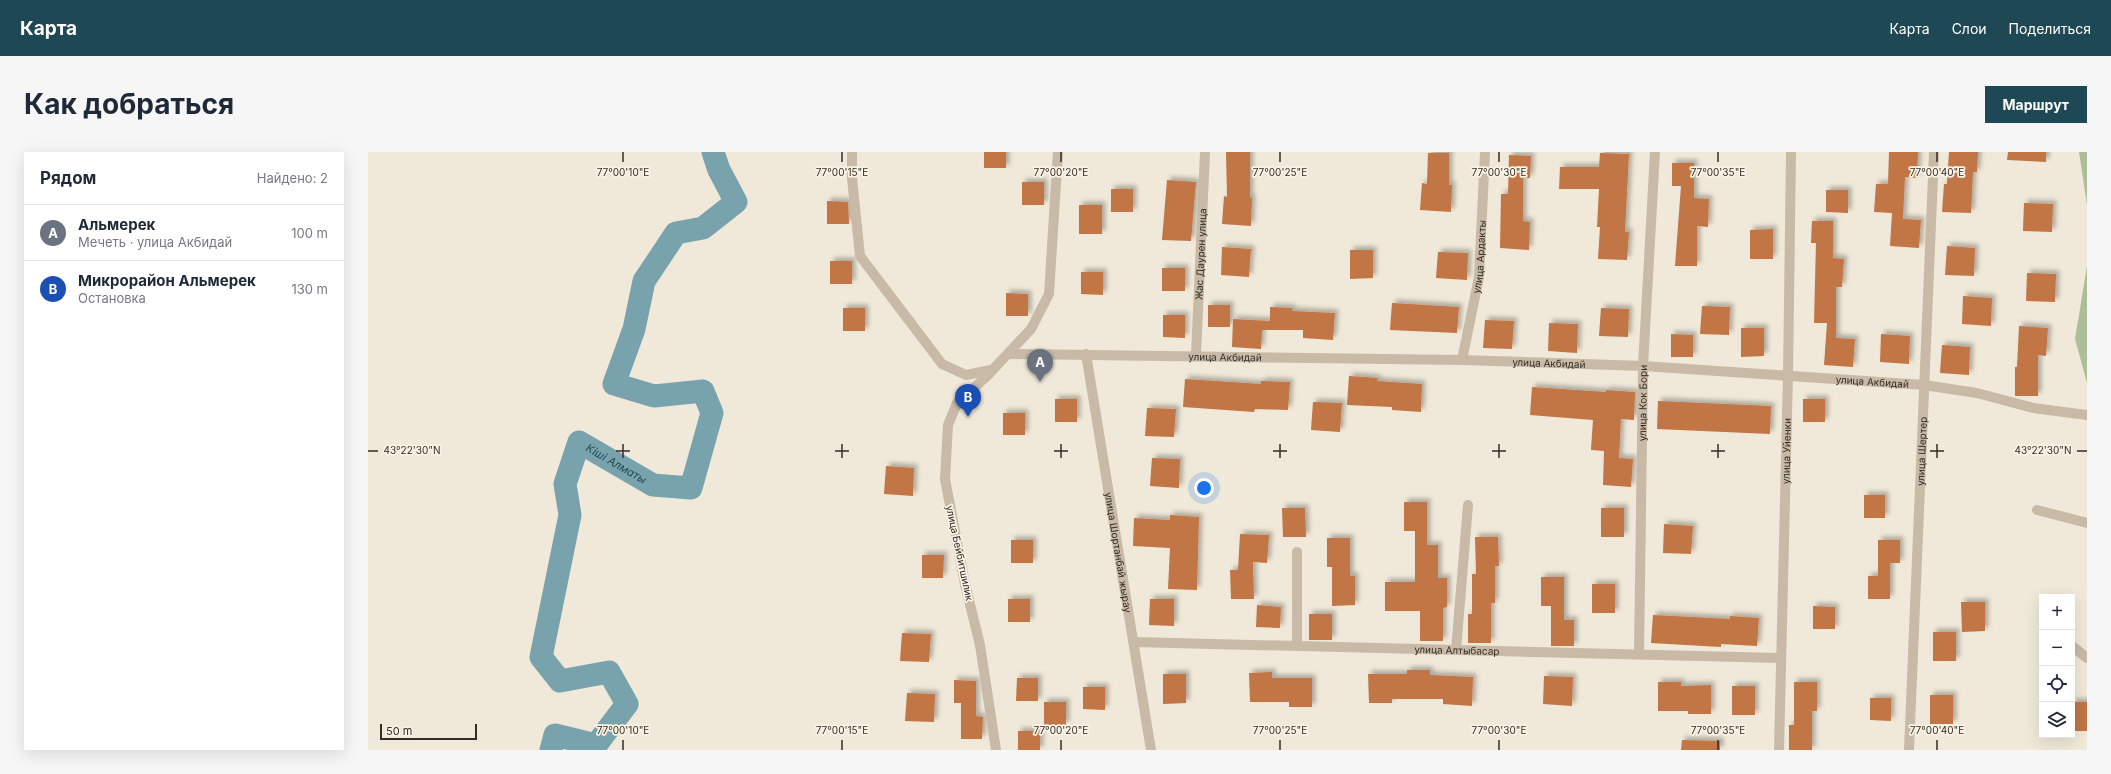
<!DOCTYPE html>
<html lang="ru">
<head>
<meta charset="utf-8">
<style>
	body { margin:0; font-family:Inter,sans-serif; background:#f6f6f7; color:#1f2937 }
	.controls { position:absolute; right:12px; bottom:12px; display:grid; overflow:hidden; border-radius:0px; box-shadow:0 4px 16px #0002 }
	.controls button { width:36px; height:36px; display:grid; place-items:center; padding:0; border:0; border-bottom:1px solid #e0e1e3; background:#fff; color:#1f2937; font:20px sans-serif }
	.scale { position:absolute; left:12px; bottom:10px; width:97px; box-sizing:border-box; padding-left:4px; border:2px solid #342d26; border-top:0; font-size:11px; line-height:14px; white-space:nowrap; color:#342d26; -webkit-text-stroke:3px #f8f2e5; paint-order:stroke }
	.you { position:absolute; left:836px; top:336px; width:14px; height:14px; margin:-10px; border:3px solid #fff; border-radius:50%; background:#1a73e8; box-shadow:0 0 0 6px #1a73e833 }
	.badge { display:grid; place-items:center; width:26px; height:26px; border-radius:50%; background:#1e4854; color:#fff; font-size:13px; font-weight:700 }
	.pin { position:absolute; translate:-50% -33px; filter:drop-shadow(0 1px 2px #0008) }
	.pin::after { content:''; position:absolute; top:21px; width:14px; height:12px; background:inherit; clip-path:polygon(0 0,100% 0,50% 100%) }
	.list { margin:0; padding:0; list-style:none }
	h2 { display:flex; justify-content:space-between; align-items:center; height:52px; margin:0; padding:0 16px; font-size:17px }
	h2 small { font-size:13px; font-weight:400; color:#747a83 }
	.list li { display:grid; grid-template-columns:26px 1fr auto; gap:12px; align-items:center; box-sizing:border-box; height:56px; padding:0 16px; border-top:1px solid #e0e1e3 }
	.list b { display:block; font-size:15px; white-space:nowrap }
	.list p { margin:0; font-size:13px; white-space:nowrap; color:#747a83 }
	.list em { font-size:13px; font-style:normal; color:#747a83 }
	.icon { flex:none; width:22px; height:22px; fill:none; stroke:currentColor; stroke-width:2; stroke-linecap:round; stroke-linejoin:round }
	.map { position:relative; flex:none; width:1719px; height:598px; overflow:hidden; border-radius:0px }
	header { display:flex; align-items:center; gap:24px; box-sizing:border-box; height:56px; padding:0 20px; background:#1e4854; color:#fff }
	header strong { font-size:19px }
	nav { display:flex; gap:22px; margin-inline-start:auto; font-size:14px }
	.intro { display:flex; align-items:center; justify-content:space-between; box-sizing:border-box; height:96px; padding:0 24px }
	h1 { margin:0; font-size:28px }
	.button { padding:10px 18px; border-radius:0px; background:#1e4854; color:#fff; font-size:14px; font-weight:700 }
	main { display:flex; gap:24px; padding:0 24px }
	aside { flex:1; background:#fff; border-radius:0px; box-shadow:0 4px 16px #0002 }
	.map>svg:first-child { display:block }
</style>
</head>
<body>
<header>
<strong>Карта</strong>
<nav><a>Карта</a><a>Слои</a><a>Поделиться</a></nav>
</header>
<div class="intro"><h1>Как добраться</h1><a class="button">Маршрут</a></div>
<main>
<aside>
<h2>Рядом<small>Найдено: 2</small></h2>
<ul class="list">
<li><span class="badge" style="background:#6b7280">A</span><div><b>Альмерек</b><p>Мечеть · улица Акбидай</p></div><em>100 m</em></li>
<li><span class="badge" style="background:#1a4fb4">B</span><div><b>Микрорайон Альмерек</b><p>Остановка</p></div><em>130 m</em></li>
</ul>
</aside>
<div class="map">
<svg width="1719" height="598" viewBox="0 0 1719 598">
	<defs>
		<filter id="shadow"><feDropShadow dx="3.5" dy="-3.5" stdDeviation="2" flood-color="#0004"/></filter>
	</defs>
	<rect width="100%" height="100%" fill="#f0e9d9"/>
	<!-- green -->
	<g fill="#adbe9a">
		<path d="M1711,0H1719V53Z"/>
		<path d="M1719,114V231L1707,187Z"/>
	</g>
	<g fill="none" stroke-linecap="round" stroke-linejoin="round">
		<!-- river -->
		<path stroke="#79a3ac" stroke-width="23" id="s1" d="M183,598L187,583L228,593L259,552L241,520L192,529L173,505L202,363L197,332L211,290L285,333L323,336L344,261L335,239L286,244L246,232L266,177L276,129L308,81L335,76L368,50L351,18L345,0"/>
	</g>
	<!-- building -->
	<g fill="#c27545" filter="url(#shadow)">
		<rect x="616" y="0" width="22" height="16"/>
		<path d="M858,0H882V46H884L883,74L854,72L856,44L859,45Z"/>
		<path d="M1521,0H1550L1549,26L1537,25L1535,67L1553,68L1551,96L1522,94L1524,61L1506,60L1508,32H1520Z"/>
		<path d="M1581,0H1610L1609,20H1605L1603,61L1574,60L1576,32H1579Z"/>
		<path d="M1640,0H1678V10L1639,8Z"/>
		<path d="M1060,1H1081V33H1084L1083,60L1052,58L1054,31L1059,32Z"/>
		<path d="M1232,1L1261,2L1257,80H1261L1259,108L1230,107L1232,75H1229L1231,37H1191L1192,15H1231Z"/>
		<path d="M1141,3L1163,4L1162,26H1155V69L1162,70L1161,98L1132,96L1133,42H1140Z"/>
		<path d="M1304,11H1326V46L1341,47L1340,75L1329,74V114H1307L1313,34H1304Z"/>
		<path d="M799,28L828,30L823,89L794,88Z"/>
		<rect x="654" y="30" width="22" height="23"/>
		<rect x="743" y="37" width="22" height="23"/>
		<path d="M1458,38H1480V61L1458,60Z"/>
		<path d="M459,49L480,50L481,72H459Z"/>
		<path d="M1656,51L1685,52L1684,80L1655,79Z"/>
		<rect x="711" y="53" width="23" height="29"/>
		<path d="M1444,69H1465V106L1476,107L1474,135H1468V186L1487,187L1485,215L1456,213L1459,171H1446L1448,91H1443Z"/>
		<path d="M1405,77V107H1382V78Z"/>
		<path d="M1579,94L1607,96L1606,124L1577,123Z"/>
		<path d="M854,95L883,97L881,125L853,123Z"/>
		<path d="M982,98H1005V126L982,127Z"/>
		<path d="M1070,100L1100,101L1099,128L1068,126Z"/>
		<rect x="462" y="109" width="22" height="23"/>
		<rect x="794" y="116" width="23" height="23"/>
		<path d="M713,120H735V143L713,142Z"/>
		<path d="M1659,121L1688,122L1687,150L1658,149Z"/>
		<path d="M638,141L660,142V164H638Z"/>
		<path d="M1595,144L1624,146L1623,174L1594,172Z"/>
		<path d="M1024,151L1091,155L1089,181L1022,178Z"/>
		<rect x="840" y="153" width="22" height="22"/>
		<path d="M1334,154L1362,155L1361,183L1332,182Z"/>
		<path d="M902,155L924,156V159L967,161L965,188L935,186V178H894L893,197L864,195L865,167L902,169Z"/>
		<rect x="475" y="156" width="22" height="23"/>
		<path d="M1233,156L1261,157L1260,185L1231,184Z"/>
		<path d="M795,163H817V186L795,185Z"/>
		<path d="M1117,168L1146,169L1144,197L1115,196Z"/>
		<path d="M1181,171L1210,172L1209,201L1180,199Z"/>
		<path d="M1651,174L1680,176L1678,204L1670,203V244H1647V215H1649Z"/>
		<path d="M1373,176H1396V204L1373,205Z"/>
		<path d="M1303,182L1325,183V205H1303Z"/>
		<path d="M1513,182L1542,184L1541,212L1512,210Z"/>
		<path d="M1574,193L1602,195L1601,223L1572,221Z"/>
		<path d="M981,224L1010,226L1009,229L1054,232L1053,260L1024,258V255L979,253Z"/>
		<path d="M817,227L893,232V229L922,230L920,258L887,257L886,260L815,255Z"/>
		<path d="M1164,235L1238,240V238L1267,240L1266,268L1253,267L1251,306L1265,307L1263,335L1235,333L1236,299L1223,298L1225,268L1162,263Z"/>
		<rect x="687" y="247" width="22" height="23"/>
		<rect x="1435" y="247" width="22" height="23"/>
		<path d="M1290,249L1403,254L1402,282L1289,277Z"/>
		<path d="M945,250L974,251L972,280L943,278Z"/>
		<path d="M779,256L808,257L806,285L777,284Z"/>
		<rect x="635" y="261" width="22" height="22"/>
		<path d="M784,306L812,307L811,336L782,334Z"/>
		<path d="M518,314L546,316L545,344L516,342Z"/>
		<rect x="1496" y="343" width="21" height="23"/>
		<path d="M1036,350H1059V393H1070V426H1079V455L1075,456V489H1052V459H1017V430H1047V379H1036Z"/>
		<path d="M914,356H937L938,385H915Z"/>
		<rect x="1233" y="356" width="23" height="29"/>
		<path d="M802,363L831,365L829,438L800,437L802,396L765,394L766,366L802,368Z"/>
		<path d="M1296,372L1325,374L1323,402L1295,401Z"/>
		<path d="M872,382L901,383L899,411L885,410L886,447H863L862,418H870Z"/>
		<path d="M1107,385H1130L1131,414H1127V451H1123V491H1100V462H1104V422H1108Z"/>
		<path d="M959,386H982V424H987V453L964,454V415H959Z"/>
		<rect x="643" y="388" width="22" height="23"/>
		<path d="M1510,388H1532V411H1522V447H1500V424H1510Z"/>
		<path d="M554,403H576L575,426H554Z"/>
		<path d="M1173,425H1196V468H1206V494H1183V454H1173Z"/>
		<rect x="1224" y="432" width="23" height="29"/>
		<rect x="640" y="447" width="22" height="23"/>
		<path d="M782,447H806V474L781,473Z"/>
		<path d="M1593,450H1617V479L1594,480Z"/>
		<path d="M889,453L913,455L912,476L888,475Z"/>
		<path d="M1445,454L1467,455V477H1445Z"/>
		<rect x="941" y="462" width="23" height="26"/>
		<path d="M1285,463L1362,467V464L1391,466L1389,494L1353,492V495L1283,491Z"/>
		<rect x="1565" y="480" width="23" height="29"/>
		<path d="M534,481L563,482L561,510L532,509Z"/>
		<path d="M1039,518H1062V523L1105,525L1104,554L1075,552V547H1024V551H1001L1000,522H1039Z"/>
		<path d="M904,520V526H944V555H921V550H882L881,521Z"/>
		<path d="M795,522H818V551L795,552Z"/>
		<path d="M1176,524L1205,525L1204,554L1175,552Z"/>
		<path d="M649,526H670V549H648Z"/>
		<path d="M586,528L608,529V564L615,565L614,587H593V551H586Z"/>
		<path d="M1290,530H1313V534L1343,533V562H1320V559H1290Z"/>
		<path d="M1426,530H1449V559H1444V598H1421V573H1426Z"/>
		<rect x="1364" y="534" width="23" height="29"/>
		<path d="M715,535H737V558L715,557Z"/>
		<path d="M539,541L567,542L566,570L537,569Z"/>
		<rect x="1562" y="543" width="23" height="29"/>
		<path d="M1502,546H1523V569L1502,568Z"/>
		<rect x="676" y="550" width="22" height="23"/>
		<rect x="1704" y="550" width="15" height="29"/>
		<rect x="650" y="579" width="22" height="19"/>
		<path d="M1314,588L1352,589V598H1313Z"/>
	</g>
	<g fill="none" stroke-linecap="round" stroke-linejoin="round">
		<!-- minor -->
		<g stroke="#c8baa6" stroke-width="10">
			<path d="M484,0V26L492,104L574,212L598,223L623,218"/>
			<path id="s2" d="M640,202L1094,208L1275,214L1556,233L1609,241L1665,256L1719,263"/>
			<path id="s3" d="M718,202L783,598"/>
			<path id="s4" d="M828,203L837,0"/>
			<path id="s5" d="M1094,208L1111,125L1117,0"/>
			<path d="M1669,358L1719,371"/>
			<path d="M929,400V494"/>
			<path id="s6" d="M766,490L1413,506"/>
			<path d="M1704,494L1719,506"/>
			<path d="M1088,498L1100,353"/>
			<path id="s7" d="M1271,502L1275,214L1287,0"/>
			<path d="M628,598L612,493L597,432L577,327L580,273L589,251L618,225L663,177L681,142L690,0"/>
			<path id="s8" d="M1411,598L1420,223L1423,0"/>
			<path id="s9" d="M1541,598L1566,0"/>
		</g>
	</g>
	<!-- ticks -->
	<path fill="none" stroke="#342d26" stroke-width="1.5" d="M255,0V10M474,0V10M693,0V10M912,0V10M1131,0V10M1350,0V10M1569,0V10M255,292V306M474,292V306M693,292V306M912,292V306M1131,292V306M1350,292V306M1569,292V306M0,299H10M248,299H262M467,299H481M686,299H700M905,299H919M1124,299H1138M1343,299H1357M1562,299H1576M1709,299H1719M255,588V598M474,588V598M693,588V598M912,588V598M1131,588V598M1350,588V598M1569,588V598"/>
	<g text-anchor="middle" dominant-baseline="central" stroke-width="3.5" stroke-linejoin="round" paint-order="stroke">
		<!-- street labels -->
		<g font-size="10" fill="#342d26" stroke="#f8f2e5">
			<text stroke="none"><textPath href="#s4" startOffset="101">Жас Даурен улица</textPath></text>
			<text stroke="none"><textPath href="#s5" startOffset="105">улица Ардакты</textPath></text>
			<text stroke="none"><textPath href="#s2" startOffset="217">улица Акбидай</textPath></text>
			<text stroke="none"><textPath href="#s2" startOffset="541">улица Акбидай</textPath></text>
			<text stroke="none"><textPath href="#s2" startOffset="865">улица Акбидай</textPath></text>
			<text stroke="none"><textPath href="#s7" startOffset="251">улица Кок Бори</textPath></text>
			<text stroke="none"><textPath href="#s8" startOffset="299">улица Уйенки</textPath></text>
			<text stroke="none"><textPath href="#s9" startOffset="299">улица Шертер</textPath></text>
			<text stroke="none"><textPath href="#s3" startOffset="201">улица Шортанбай жырау</textPath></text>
			<text transform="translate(592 401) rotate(78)">улица Бейбитшилик</text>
			<text stroke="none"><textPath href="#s6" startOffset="323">улица Алтыбасар</textPath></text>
		</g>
		<!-- water labels -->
		<g font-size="11" font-style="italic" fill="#1e4854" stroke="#f8f2e5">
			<text stroke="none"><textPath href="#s1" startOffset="490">Кіші Алматы</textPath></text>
		</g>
	</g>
	<g font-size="10" text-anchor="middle" fill="#342d26" stroke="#f8f2e5" stroke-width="3.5" stroke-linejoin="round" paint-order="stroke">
		<text x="255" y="24">77°00'10"E</text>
		<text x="474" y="24">77°00'15"E</text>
		<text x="693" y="24">77°00'20"E</text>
		<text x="912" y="24">77°00'25"E</text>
		<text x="1131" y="24">77°00'30"E</text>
		<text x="1350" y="24">77°00'35"E</text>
		<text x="1569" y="24">77°00'40"E</text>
		<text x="44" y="302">43°22'30"N</text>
		<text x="1675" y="302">43°22'30"N</text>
		<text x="255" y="582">77°00'10"E</text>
		<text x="474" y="582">77°00'15"E</text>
		<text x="693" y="582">77°00'20"E</text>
		<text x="912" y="582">77°00'25"E</text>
		<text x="1131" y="582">77°00'30"E</text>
		<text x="1350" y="582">77°00'35"E</text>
		<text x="1569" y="582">77°00'40"E</text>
	</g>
</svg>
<div class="controls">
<button>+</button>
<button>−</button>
<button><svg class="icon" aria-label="locate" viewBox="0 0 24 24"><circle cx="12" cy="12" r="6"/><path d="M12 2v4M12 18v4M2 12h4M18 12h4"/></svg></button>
<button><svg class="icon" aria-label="layers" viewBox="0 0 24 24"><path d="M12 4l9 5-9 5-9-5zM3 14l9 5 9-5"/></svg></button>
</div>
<div class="scale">50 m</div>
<div class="you"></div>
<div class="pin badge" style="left:672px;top:230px;background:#6b7280">A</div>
<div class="pin badge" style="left:600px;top:265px;background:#1a4fb4">B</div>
</div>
</main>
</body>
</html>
